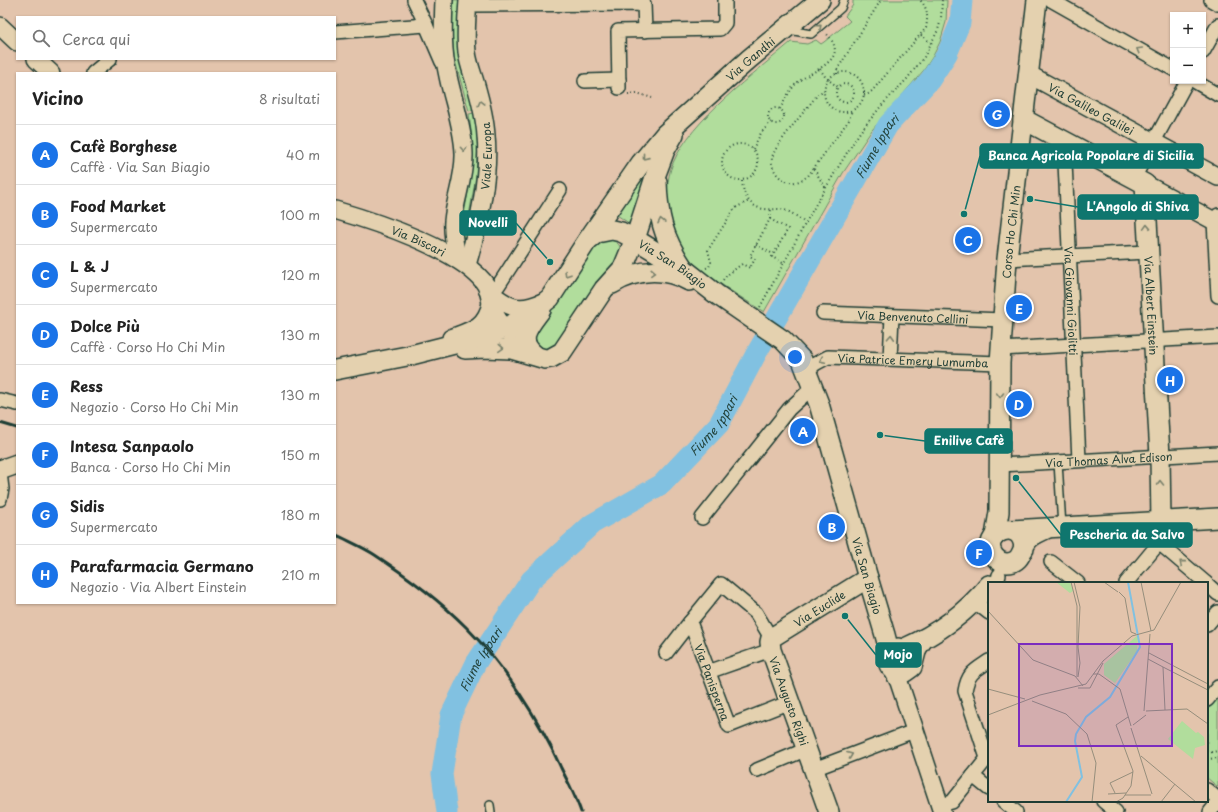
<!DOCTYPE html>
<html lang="it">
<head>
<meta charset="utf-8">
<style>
	body { margin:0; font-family:"Playpen Sans",sans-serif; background:#f6f6f6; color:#222 }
	.controls { position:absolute; right:12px; top:12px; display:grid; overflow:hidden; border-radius:0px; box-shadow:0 1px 3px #0004 }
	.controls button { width:36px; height:36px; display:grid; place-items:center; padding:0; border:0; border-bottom:1px solid #e0e0e0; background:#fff; color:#222; font:20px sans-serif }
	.you { position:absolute; left:795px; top:357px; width:14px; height:14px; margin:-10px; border:3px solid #fff; border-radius:50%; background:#1a73e8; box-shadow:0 0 0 6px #1a73e833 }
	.badge { display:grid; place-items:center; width:26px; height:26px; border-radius:50%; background:#1a73e8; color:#fff; font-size:13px; font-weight:700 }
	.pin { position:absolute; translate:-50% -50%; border:2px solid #fff; box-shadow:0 1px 4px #0006 }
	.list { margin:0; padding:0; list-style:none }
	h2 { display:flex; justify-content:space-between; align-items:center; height:52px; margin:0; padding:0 16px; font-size:17px }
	h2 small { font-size:13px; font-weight:400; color:#767676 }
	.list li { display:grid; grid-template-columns:26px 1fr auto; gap:12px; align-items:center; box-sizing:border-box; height:60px; padding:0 16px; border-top:1px solid #e0e0e0 }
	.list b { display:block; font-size:15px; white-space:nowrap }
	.list p { margin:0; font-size:13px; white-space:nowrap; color:#767676 }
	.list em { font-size:13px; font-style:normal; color:#767676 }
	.icon { flex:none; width:22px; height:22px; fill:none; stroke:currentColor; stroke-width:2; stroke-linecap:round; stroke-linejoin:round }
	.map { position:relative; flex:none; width:1218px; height:812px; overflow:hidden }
	.search { position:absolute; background:#fff; box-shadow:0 1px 3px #0004; left:16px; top:16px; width:320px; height:44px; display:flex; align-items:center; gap:10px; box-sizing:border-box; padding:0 14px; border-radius:0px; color:#767676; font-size:15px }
	.panel { position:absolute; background:#fff; box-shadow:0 1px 3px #0004; left:16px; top:72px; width:320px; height:532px; border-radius:0px }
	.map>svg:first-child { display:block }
</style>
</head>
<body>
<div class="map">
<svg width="1218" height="812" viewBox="0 0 1218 812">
	<rect width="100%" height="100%" fill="#e3c4ac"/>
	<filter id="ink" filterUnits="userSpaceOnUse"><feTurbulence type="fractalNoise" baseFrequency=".025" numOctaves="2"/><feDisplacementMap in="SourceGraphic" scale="8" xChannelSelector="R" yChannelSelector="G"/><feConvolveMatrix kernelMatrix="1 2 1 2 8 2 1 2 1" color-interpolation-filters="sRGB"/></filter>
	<g filter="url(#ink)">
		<!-- green -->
		<g fill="#b1dd9c" stroke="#688d68">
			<path d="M453,0H459L458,33L459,56L474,109L469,111L454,57L452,33Z"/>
			<path d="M853,0H947L946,22L940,42L933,56L924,70L872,130L843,173L764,312C745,300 726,288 708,275C702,270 695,265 690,259C678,246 673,233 670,216C666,198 666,180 673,163C691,120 755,73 791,42L807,44L816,40L821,44L824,42L850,21L845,16L853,5Z"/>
			<path d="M474,113L478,139L476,176L465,238L460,237L471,175L472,139L469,114Z"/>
			<path d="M650,162L633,226L614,213Z"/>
			<path d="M604,238C613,240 618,241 621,249L616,267L603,275L585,299L556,345C548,350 544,350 537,346L533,335L536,327L552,309L567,288L593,246Z"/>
			<path d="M1218,697V787L1207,778V710Z"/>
		</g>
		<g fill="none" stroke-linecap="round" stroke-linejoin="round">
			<!-- river -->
			<path stroke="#81c1e1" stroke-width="21" id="s1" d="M447,812L442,774L451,715L476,663L531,580L592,524L662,484L719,424L756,354L888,125L930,80L947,54L960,23L962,0"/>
			<defs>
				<g id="service">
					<path d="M789,30L811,34L841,8L844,0"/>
					<path d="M1058,462L1062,527"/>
					<path d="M490,805L491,812"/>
				</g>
				<g id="minor">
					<path d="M414,0L426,25L442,62"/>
					<path d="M1051,0L1173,69"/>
					<path d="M1211,0L1218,4"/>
					<path d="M468,5L644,4L645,31"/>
					<path d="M335,32L426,25"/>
					<path d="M1203,52L1218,25"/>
					<path d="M93,73L110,59"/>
					<path d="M585,81L619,80"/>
					<path d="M1194,81L1218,95"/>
					<path d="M619,88L618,31L720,29L725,23V0"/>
					<path id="s2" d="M1064,141L1079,460"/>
					<path d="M1134,178L1187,81"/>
					<path d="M1218,215L1214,221L1218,296"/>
					<path d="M1007,259L1148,252"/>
					<path d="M489,292L498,286L560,190"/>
					<path id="s3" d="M823,313L1003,320"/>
					<path d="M1001,349L1218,337"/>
					<path d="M890,359L892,316"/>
					<path id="s4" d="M807,372L815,364L828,357L1000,363"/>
					<path d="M0,400L17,404"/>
					<path id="s5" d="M1000,465L1218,453"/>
					<path d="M0,473L2,489L0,499"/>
					<path d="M702,518L789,409L813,387"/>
					<path d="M1159,543L1206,583"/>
					<path d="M1051,562L1078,583"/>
					<path d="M997,583L999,575"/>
					<path d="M1126,583L1159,543L1161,522"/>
					<path d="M1207,584L1218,594"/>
					<path d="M975,602L989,613"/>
					<path id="s6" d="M690,622L729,726L790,702"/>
					<path d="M1207,625L1218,612"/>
					<path d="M666,653L690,622L721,584L756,613L771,638"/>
					<path d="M708,672L771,650"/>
					<path d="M1207,700L1218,687"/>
					<path d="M987,758L965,691C968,673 974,671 989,661"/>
					<path d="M814,769L914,731"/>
					<path d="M757,770L807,749"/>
					<path d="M973,776L989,789"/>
					<path d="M1207,790L1218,799"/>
					<path d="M1003,801L1016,812"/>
					<path d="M1103,801L1116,812"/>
					<path d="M940,805L952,802L989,756"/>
					<path d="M1210,812L1218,802"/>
				</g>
				<g id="tertiary">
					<path d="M444,0C443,26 442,50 448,76C453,101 463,126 464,153C465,176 455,198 453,221C452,234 455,248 458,260"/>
					<path d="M0,26L17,42"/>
					<path d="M36,59L51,73"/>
					<path id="s7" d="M1028,74L1218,177"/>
					<path d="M1145,184L1218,223"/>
					<path id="s8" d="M335,210C376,222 455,248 483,281C491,290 489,302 494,312C502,329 518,340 531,352"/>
					<path id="s9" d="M467,265C478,227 490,176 486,136C485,117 480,99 475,82C472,72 468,62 467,52C465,35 467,17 468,0"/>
					<path d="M489,292C510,308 518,313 543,302"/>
					<path d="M451,338C472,330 485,328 491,304"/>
					<path d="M892,669L899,682L942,812"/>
				</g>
				<g id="secondary">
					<path id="s10" d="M1023,119L1145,184L1160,456L1161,522"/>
					<path d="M657,182C658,216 663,237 682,266"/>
					<path id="s11" d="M588,240L597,233L612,230L621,232L635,239L684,269L716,294L783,340L802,360L819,404L868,578L885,635L890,654"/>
					<path d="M612,284C637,269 663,267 689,281"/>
					<path d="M465,349L485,348L511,349L545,359L551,358L562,352L604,289L623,268L635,239L656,174L665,150L674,134"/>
					<path d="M535,355C515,340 530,325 541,310"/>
					<path id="s12" d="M335,370L407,356L482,337L505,328L529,315L550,298L587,241L641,163L665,134L749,59L820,0"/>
					<path d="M0,470L17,464"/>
					<path d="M1011,530L1218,518"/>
					<path id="s13" d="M995,536L999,512L1000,363L1007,259L1037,0"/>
					<path d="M1024,549C1022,514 978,534 994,556C997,560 1002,563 1007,563C1022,563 1021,549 1028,540C1033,534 1040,532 1046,529"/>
					<path d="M898,648C881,654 887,674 905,672L912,667L917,648L922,641"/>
					<path d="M905,648C939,633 966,613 989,585"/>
					<path id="s14" d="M829,812L771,650L770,642L771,638L868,578"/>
				</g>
			</defs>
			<!-- service casing -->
			<use href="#service" stroke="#1f3d34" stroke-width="10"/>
			<!-- minor casing -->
			<use href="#minor" stroke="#1f3d34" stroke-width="16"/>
			<!-- tertiary casing -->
			<use href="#tertiary" stroke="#1f3d34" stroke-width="20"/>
			<!-- secondary casing -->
			<use href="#secondary" stroke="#1f3d34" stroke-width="22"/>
			<!-- path -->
			<g stroke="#1f3d34" stroke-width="2" stroke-dasharray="1 3" stroke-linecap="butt">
				<path d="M921,35L931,43"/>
				<path d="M820,69L826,78L838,87"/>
				<circle cx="844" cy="92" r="20"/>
				<path d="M837,74V70L881,0"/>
				<circle cx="845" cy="93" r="9"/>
				<path d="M825,90L818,94C810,105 773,147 772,158C771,166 775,174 782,179C792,185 799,182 808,176L849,120L852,110"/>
				<path d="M628,94L637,93L652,98"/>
				<path d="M864,95L868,94L872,91L926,28C928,17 928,8 920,0"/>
				<circle cx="776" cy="116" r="8"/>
				<path d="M780,109C785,100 790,89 797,83C814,68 852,61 826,33"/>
				<circle cx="740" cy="162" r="18"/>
				<path d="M753,149L761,133L771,122"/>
				<path d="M814,169L826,189"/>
				<path d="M742,181C743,195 750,208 765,209C772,210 778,208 784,210C792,212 799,218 805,223"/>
				<path d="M770,219L771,209"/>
				<path d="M756,245L773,254"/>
				<path d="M706,268L709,267L711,262L708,250L735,208L749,201"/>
				<path d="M723,280L727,275L742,264L750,268L755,259L750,256L770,219L788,229L772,257L783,263"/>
				<path d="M760,307L816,204L848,151L860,132L882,105L907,79L924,57L938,30L941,19L942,0"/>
				<path d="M1207,753L1218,751"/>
				<path d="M1207,759L1218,758"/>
			</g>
			<!-- service -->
			<use href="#service" stroke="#e4d1af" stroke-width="7"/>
			<!-- minor -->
			<use href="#minor" stroke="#e4d1af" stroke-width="13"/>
			<!-- tertiary -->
			<use href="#tertiary" stroke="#e4d1af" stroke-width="17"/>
			<!-- secondary -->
			<use href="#secondary" stroke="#e4d1af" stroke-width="19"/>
			<!-- rail -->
			<g stroke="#1f3d34" stroke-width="3">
				<path d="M0,423L17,428"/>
				<path d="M335,534C348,541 363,547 375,555C407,576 439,600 466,627C504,665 539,719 561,768C568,782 576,797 581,812"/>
			</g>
		</g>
		<!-- one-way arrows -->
		<defs><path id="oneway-chevron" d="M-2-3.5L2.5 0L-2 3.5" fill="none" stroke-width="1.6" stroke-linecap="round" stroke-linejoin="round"/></defs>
		<g stroke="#78806b">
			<use href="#oneway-chevron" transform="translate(819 27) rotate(-40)"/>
			<use href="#oneway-chevron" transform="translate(1139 50) rotate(-150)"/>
			<use href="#oneway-chevron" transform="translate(481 103) rotate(-104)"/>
			<use href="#oneway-chevron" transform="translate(464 149) rotate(86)"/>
			<use href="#oneway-chevron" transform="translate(645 157) rotate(129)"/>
			<use href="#oneway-chevron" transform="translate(661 221) rotate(-102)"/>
			<use href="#oneway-chevron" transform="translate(1147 227) rotate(-92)"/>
			<use href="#oneway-chevron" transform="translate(653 272) rotate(3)"/>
			<use href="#oneway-chevron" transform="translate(567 274) rotate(122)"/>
			<use href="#oneway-chevron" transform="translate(891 337) rotate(-87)"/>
			<use href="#oneway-chevron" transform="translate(501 348) rotate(4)"/>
			<use href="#oneway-chevron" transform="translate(822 360) rotate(154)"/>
			<use href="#oneway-chevron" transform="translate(1000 395) rotate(90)"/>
			<use href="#oneway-chevron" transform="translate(1160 483) rotate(-91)"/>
			<use href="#oneway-chevron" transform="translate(1182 563) rotate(-140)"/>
			<use href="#oneway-chevron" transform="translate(850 755) rotate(-21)"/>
		</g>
	</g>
	<g text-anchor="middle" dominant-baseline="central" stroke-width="3.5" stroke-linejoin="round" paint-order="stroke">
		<!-- street labels -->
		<g font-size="11" fill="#1f3d34" stroke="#e4d1af">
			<text stroke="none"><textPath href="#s12" startOffset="544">Via Gandhi</textPath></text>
			<text stroke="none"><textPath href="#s7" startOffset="72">Via Galileo Galilei</textPath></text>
			<text stroke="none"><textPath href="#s9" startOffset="111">Viale Europa</textPath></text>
			<text stroke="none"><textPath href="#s13" startOffset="305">Corso Ho Chi Min</textPath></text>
			<text stroke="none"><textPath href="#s8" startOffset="89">Via Biscari</textPath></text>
			<text stroke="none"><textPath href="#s11" startOffset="97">Via San Biagio</textPath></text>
			<text stroke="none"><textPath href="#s2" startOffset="160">Via Giovanni Giolitti</textPath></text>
			<text stroke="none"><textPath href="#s10" startOffset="260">Via Albert Einstein</textPath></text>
			<text stroke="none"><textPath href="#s3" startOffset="90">Via Benvenuto Cellini</textPath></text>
			<text stroke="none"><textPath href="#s4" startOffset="111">Via Patrice Emery Lumumba</textPath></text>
			<text stroke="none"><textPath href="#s5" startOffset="109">Via Thomas Alva Edison</textPath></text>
			<text stroke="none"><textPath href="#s11" startOffset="484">Via San Biagio</textPath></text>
			<text stroke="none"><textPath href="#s14" startOffset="241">Via Euclide</textPath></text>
			<text stroke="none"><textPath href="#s6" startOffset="64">Via Panisperna</textPath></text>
			<text transform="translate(789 701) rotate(70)">Via Augusto Righi</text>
		</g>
		<!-- water labels -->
		<g font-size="12" font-style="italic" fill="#24443d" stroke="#e4d1af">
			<text stroke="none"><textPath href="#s1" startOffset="821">Fiume Ippari</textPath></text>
			<text stroke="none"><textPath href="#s1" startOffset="497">Fiume Ippari</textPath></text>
			<text stroke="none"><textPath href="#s1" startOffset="161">Fiume Ippari</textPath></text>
		</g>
	</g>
	<!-- overview -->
	<g transform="translate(988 582)">
		<rect width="220" height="220" fill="#e3c4ac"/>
		<path d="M68,0H82L85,9L82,11ZM150,53L149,69L127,101L116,93V82ZM194,139L208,151L210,150L216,155L217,163L207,166L205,177L180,157Z" fill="#b1dd9c"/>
		<path fill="none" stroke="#81c1e1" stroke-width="2" d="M78,220L94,195L87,159L88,152L98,135L122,115L152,65L140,0"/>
		<path fill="none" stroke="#958e7c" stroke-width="1" d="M83,0L89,24V95M86,0L92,25L90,65L92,81L90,95M116,0L130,10M153,0L163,49M131,10L137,16L143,50L148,52M0,29L45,78L87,94L95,104M161,71L220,102M160,77L175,85L177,128M175,85L220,108M105,92H111L132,107L143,144M90,106H102L115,81M0,107L37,117M44,119L78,132L99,152L108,181L104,220M156,129L162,52M158,129L199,127L220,142M0,133L52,113L98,102L115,79L144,54L166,48L193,0M145,143L158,133M143,146L164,212M153,174L208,220M127,211L122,201L145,190M120,212L138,211M137,213H163M128,220L135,216L143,204L145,189L128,143L140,135M173,220L187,202"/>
		<path fill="#7b2cbf" fill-opacity="0.15" stroke="#7b2cbf" stroke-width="2" d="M31,62H184V164H31Z"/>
		<rect width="220" height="220" fill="none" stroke="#1f3d34" stroke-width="2"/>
	</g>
	<!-- callouts -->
	<path fill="none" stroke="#0f766e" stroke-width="1.5" d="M964 214L980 156M1030 199L1078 207M550 262L516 223M880 435L925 441M1016 478L1061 535M845 616L876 655"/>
	<g fill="#0f766e" stroke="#e4d1af" stroke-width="1.5">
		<circle cx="964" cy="214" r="4"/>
		<circle cx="1030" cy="199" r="4"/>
		<circle cx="550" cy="262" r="4"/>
		<circle cx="880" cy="435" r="4"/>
		<circle cx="1016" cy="478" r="4"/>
		<circle cx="845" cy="616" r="4"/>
	</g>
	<g fill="#0f766e" stroke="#0f766e" stroke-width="1.5">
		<rect x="980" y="144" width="223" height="24" rx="4"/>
		<rect x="1078" y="195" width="120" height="24" rx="4"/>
		<rect x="460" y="211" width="56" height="24" rx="4"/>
		<rect x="925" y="429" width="87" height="24" rx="4"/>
		<rect x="1061" y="523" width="131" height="24" rx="4"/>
		<rect x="876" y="643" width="45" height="24" rx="4"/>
	</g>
	<g font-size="12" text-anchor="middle" font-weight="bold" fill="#fff">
		<text x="1091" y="160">Banca Agricola Popolare di Sicilia</text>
		<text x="1138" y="211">L'Angolo di Shiva</text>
		<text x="488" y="227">Novelli</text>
		<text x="969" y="445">Enilive Cafè</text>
		<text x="1127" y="539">Pescheria da Salvo</text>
		<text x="898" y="659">Mojo</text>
	</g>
</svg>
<div class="controls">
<button>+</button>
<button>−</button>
</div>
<div class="you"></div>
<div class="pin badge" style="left:803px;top:431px">A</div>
<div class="pin badge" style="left:832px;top:527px">B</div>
<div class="pin badge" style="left:968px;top:240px">C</div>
<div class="pin badge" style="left:1019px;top:404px">D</div>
<div class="pin badge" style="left:1019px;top:308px">E</div>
<div class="pin badge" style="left:979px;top:553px">F</div>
<div class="pin badge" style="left:997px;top:114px">G</div>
<div class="pin badge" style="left:1170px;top:380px">H</div>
<div class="search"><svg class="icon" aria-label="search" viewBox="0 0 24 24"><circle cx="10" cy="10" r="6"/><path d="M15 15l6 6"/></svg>Cerca qui</div>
<section class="panel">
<h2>Vicino<small>8 risultati</small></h2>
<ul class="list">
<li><span class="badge">A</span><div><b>Cafè Borghese</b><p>Caffè · Via San Biagio</p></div><em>40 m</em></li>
<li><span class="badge">B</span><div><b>Food Market</b><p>Supermercato</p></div><em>100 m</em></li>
<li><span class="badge">C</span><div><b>L &amp; J</b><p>Supermercato</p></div><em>120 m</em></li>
<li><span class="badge">D</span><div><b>Dolce Più</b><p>Caffè · Corso Ho Chi Min</p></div><em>130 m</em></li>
<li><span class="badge">E</span><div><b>Ress</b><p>Negozio · Corso Ho Chi Min</p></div><em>130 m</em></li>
<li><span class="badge">F</span><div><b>Intesa Sanpaolo</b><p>Banca · Corso Ho Chi Min</p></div><em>150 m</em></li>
<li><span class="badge">G</span><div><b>Sidis</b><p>Supermercato</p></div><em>180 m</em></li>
<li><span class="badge">H</span><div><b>Parafarmacia Germano</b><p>Negozio · Via Albert Einstein</p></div><em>210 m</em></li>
</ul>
</section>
</div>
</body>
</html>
